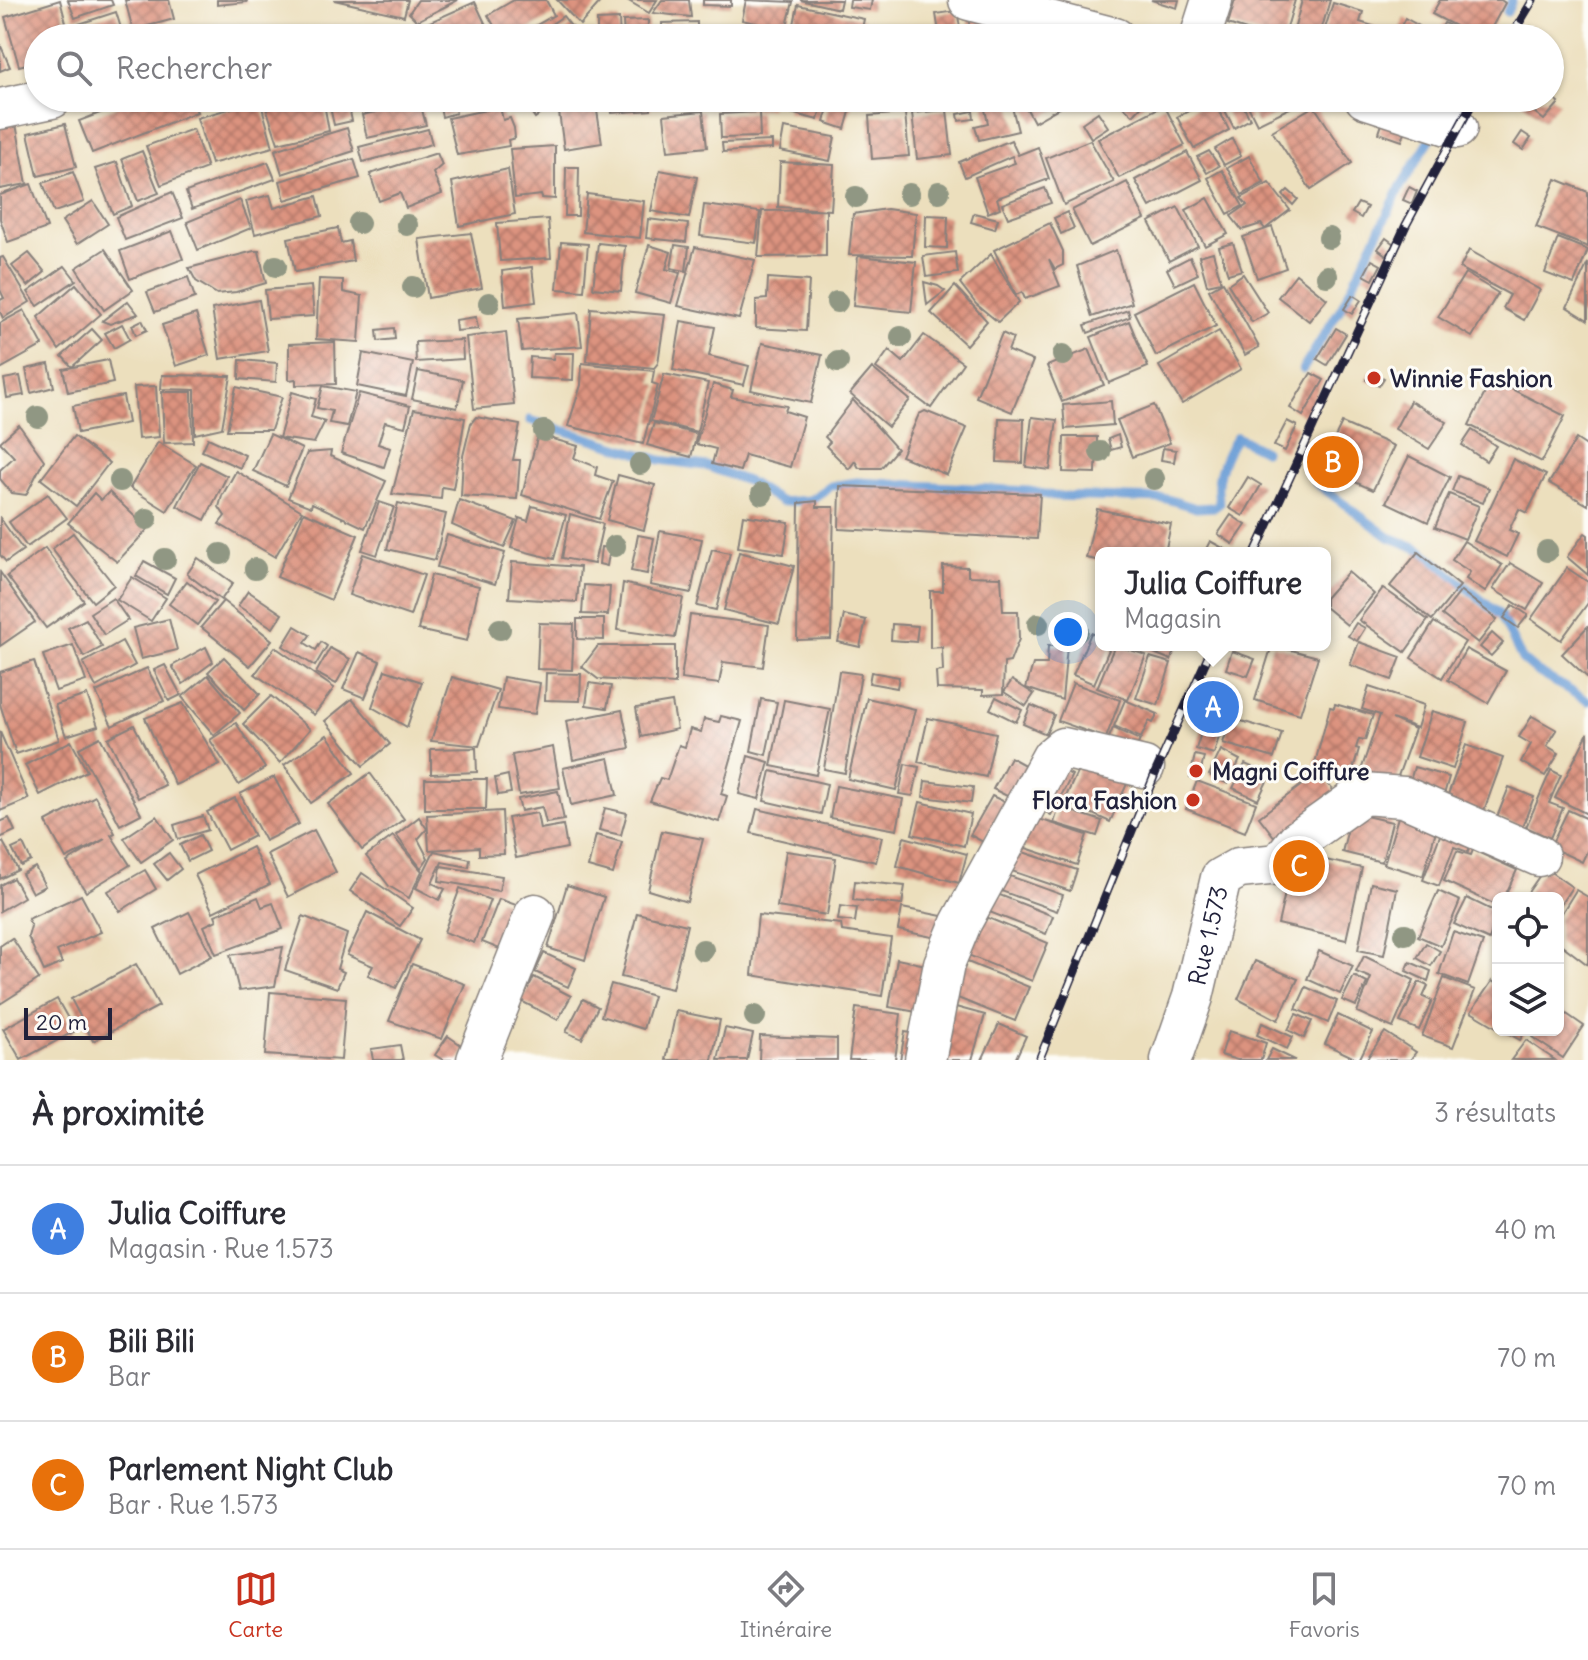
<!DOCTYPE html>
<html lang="fr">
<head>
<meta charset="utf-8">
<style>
	body { margin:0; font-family:Delius,sans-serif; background:#f2f2f3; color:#2b2b33 }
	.controls { position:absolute; right:24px; bottom:24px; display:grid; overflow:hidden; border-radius:12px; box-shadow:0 2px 6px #0004 }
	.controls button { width:72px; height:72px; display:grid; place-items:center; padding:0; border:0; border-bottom:2px solid #e1e1e2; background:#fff; color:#2b2b33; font:40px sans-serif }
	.scale { position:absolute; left:24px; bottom:20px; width:88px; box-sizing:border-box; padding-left:8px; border:4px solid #22223b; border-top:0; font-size:22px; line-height:28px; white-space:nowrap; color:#22223b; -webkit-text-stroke:6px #fdfcf7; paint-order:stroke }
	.you { position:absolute; left:1068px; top:632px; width:28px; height:28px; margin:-20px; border:6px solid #fff; border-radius:50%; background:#1a73e8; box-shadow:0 0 0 12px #1a73e833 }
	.badge { display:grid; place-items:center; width:52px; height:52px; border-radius:50%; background:#c8321e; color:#fff; font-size:26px; font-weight:700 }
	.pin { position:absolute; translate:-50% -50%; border:4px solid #fff; box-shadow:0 2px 8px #0006 }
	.popup { position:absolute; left:1095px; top:547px; width:236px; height:104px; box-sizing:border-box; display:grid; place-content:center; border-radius:12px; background:#fff; filter:drop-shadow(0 2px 6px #0005); font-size:26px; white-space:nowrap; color:#7c7c81 }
	.popup b { font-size:30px; color:#2b2b33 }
	.popup::after { content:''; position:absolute; left:50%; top:100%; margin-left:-16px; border:16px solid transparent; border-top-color:#fff }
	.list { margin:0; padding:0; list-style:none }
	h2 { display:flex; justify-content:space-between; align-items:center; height:104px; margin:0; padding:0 32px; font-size:34px }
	h2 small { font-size:26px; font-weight:400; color:#7c7c81 }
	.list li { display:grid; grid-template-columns:52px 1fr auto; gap:24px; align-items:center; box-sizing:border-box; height:128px; padding:0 32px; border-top:2px solid #e1e1e2 }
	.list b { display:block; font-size:30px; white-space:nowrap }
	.list p { margin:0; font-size:26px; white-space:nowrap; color:#7c7c81 }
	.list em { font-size:26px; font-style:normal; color:#7c7c81 }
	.icon { flex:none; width:44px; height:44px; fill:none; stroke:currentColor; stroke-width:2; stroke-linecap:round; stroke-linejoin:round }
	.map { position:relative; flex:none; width:1588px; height:1060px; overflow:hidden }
	.search { position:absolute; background:#fff; box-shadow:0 2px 6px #0004; left:24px; right:24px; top:24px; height:88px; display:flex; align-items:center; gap:20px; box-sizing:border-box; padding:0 28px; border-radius:44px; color:#7c7c81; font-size:30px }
	.sheet { height:488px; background:#fff }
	nav { display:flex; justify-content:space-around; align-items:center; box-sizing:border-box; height:112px; border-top:2px solid #e1e1e2; background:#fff; font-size:22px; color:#7c7c81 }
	nav a { display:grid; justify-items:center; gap:4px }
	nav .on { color:#c8321e }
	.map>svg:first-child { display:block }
</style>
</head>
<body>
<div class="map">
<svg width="1588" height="1060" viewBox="0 0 1588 1060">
	<defs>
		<pattern id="building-cross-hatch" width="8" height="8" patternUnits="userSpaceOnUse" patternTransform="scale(2)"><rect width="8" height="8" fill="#dc937f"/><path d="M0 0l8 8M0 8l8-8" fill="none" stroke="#b27869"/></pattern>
	</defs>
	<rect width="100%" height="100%" fill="#fdfcf7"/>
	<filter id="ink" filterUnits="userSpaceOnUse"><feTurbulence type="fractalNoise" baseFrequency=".0125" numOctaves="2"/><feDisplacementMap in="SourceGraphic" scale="16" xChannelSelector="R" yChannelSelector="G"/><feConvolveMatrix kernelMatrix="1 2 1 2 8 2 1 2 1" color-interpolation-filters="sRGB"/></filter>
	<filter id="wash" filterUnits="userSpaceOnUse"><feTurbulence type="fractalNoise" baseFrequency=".006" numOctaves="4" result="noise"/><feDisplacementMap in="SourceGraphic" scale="32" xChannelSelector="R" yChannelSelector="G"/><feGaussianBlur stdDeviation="1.8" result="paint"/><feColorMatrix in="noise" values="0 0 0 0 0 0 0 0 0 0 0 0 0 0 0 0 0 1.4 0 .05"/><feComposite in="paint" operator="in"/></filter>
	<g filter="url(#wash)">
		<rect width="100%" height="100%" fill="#ecdfbd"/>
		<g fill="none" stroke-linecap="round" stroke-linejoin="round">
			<!-- stream -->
			<g stroke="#6b9dd6" stroke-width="9">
				<path d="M1507,12L1512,0"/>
				<path d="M1303,369L1342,306L1401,186L1436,130"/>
				<path d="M530,420L660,460L706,466L749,482L781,502L810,500L831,486L857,482L1029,491L1053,496L1167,499L1196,508L1215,507L1220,503C1213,483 1224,454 1237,437L1264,451"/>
				<path d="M1316,483L1389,537L1420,549L1501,616L1522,659L1536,671L1588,701"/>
			</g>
		</g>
		<g id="blocks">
			<!-- building -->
			<g fill="url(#building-cross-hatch)">
				<path d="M60,0L70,38H38V61L19,66L5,17Z"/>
				<path d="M68,0H111L113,5L75,18Z"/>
				<path d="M125,0H169L174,19L133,30Z"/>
				<path d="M217,0H246L247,2L217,5Z"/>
				<path d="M334,0H408L404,16Z"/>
				<path d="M418,0H458L417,21L409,13Z"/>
				<path d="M514,0H546L554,15L514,38H501L488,15Z"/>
				<path d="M557,0H602L580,25Z"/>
				<path d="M627,0H657L649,13Z"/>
				<path d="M662,0H689L691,17L653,13Z"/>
				<path d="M703,0H731V6L703,5Z"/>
				<path d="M746,0L793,2L786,30L742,20Z"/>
				<path d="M800,0H841L839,9Z"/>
				<path d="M850,0H872L870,10L849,7Z"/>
				<path d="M1010,0L1018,38H972L966,9Z"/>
				<path d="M1151,0H1179L1177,8Z"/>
				<path d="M1235,0H1295L1284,38H1271L1228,24Z"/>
				<path d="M1302,0H1330L1319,38H1292Z"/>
				<path d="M1440,0H1501L1505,3L1486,38H1478L1432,14Z"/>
				<path d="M475,2L492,38H418L414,29Z"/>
				<path d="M1333,3L1363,12L1360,22L1385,30L1382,38H1322Z"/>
				<path d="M798,5L864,19L860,38L792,34Z"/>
				<path d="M957,11L962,38H940L936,14Z"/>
				<path d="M116,12L124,38H84L79,24Z"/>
				<path d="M563,16L570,25L550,38H539L536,35Z"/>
				<path d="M1405,18L1423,28L1417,38H1395Z"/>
				<path d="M619,19L620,38H597V20Z"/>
				<path d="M648,20V38H624L623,21Z"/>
				<path d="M697,22V38H662V23Z"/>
				<path d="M1444,23L1474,38H1436Z"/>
				<path d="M572,26L581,38H557Z"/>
				<path d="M753,32L778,34L777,38H753Z"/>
				<path d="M0,44L10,67L0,71Z"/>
				<path d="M1550,95L1559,103L1544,120L1521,101L1550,98Z"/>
				<path d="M139,98H191L197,112L92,153L79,121Z"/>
				<path d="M281,98H323L329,131L278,143L264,101Z"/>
				<path d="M328,98H347L352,121L334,125Z"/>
				<path d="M357,98H410V99L360,110Z"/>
				<path d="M521,98H550L554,104L535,118Z"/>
				<path d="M557,98H595L602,143L564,149Z"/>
				<path d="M611,98H651V110L612,113Z"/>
				<path d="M658,98H718V104L658,105Z"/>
				<path d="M767,98L771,108L742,110L741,100Z"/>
				<path d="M791,98H824L818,120L787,112Z"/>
				<path d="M831,98H854L845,129L824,122Z"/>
				<path d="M1021,98H1076L1034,122Z"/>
				<path d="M1128,98H1149L1133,115L1122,105Z"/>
				<path d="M1213,98L1229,130L1194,149L1177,117Z"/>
				<path d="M1222,98H1239L1250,119L1234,128L1219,99Z"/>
				<path d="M1244,98H1310L1257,124Z"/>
				<path d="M1010,99L1018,131L979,140L975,126L988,123L984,105Z"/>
				<path d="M260,100L273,147L211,164L197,118Z"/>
				<path d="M420,102L426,125L367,138L362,115Z"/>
				<path d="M454,104L456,113L442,117L440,108Z"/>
				<path d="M1164,105L1185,145L1119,178L1098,139Z"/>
				<path d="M1314,106L1352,163L1311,190L1272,131Z"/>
				<path d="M500,107L503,120L510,118L514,128L515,138L508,140L509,146L457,155L448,118Z"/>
				<path d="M947,110L952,155L917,159L912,113Z"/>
				<path d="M703,111L707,147L668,151L664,115Z"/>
				<path d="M973,111L974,119L959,121L958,114Z"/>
				<path d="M759,112L760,137L721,138L720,114Z"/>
				<path d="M1098,112L1108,127L1091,138L1082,123Z"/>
				<path d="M1386,112L1409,120L1402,141L1379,133Z"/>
				<path d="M14,113L27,184L0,189V115Z"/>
				<path d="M905,113L909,156L872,159L869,116Z"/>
				<path d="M65,124L76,167L38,176L28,133Z"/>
				<path d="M347,128L354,151L282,174L275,150Z"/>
				<path d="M784,128L835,137L830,161L780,151Z"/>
				<path d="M193,129L207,168L161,185L146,146Z"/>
				<path d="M428,129L432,144L363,162L359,147Z"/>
				<path d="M1522,132L1531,138L1523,150L1514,144Z"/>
				<path d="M1232,139L1241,156L1224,165L1215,149Z"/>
				<path d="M1011,140L1018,155L1038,147L1049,179L997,198L1000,208L988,213L975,177L1015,163L1012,156L965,177L959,162Z"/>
				<path d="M1090,140L1114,182L1064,205L1046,158Z"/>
				<path d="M772,141V149L723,152L722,143Z"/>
				<path d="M555,146V199L542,198L541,195L515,198L510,149Z"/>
				<path d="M142,151L159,193L138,201L122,159Z"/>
				<path d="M1209,151L1219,166L1207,173L1197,157Z"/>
				<path d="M1187,152L1202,180L1150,207L1135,180Z"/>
				<path d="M437,153L442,165L433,173L442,194L406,208L400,193L379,201L370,174Z"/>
				<path d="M1249,156L1264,183L1242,195L1227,168Z"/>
				<path d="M354,159L360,178L285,200L280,181Z"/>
				<path d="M117,162L132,206L113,214L95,169Z"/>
				<path d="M268,162L275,179L192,209L186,192Z"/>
				<path d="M780,162L834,165L831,210L778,207Z"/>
				<path d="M566,167H579L578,216H565Z"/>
				<path d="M508,169L515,214L459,226L452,182Z"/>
				<path d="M660,170L697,177L689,218L651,211Z"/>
				<path d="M1222,170L1243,206L1228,214L1208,178Z"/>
				<path d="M73,172L84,202L54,212L43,183Z"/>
				<path d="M1556,179L1588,192V247L1536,227Z"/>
				<path d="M1127,182L1145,219L1090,246L1072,210Z"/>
				<path d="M1269,183L1290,210L1265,229L1261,224L1242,230L1231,216L1247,205L1241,198Z"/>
				<path d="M31,184L47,228L8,242L0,219V195Z"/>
				<path d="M1409,187L1417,191L1412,204L1403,200Z"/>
				<path d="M1045,188L1051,203L1008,218L1002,204Z"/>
				<path d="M1288,190L1298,199L1293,205L1283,195Z"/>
				<path d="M172,192L183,218L125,240L116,217Z"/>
				<path d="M587,194L644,201L640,238L583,232Z"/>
				<path d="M270,195L274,208L317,196L322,216L255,234L246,201Z"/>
				<path d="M1208,198L1228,234L1205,246L1186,210Z"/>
				<path d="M240,200L251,228L198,250L187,222Z"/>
				<path d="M93,201L108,224L77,244L62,221Z"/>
				<path d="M1358,203L1367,207L1361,218L1352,213Z"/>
				<path d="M704,205L760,212L756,243L700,236Z"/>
				<path d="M1178,207L1198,246L1169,261L1149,222Z"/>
				<path d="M887,209L916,213L912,256L849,255L853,214Z"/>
				<path d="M826,210V256L758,257L762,211Z"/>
				<path d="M1067,212L1074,228L1061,234L1054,218Z"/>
				<path d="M974,213L998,219L995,229L971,222Z"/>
				<path d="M926,215L948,216L947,248L925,247Z"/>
				<path d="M548,219L551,258L500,261L497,223Z"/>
				<path d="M648,219L688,224L686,242L646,238Z"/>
				<path d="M1050,223L1063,251V265L1055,269L1049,259L1060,286L1025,299L1022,292L1016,295L994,250Z"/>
				<path d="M1272,227L1286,268L1257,278L1243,237Z"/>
				<path d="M338,228L341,243L350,241L353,261L295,272L288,238Z"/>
				<path d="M172,231L183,259L130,279L120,251Z"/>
				<path d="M471,233L482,288L428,298L419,239Z"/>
				<path d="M1386,238L1394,244L1386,255L1378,249Z"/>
				<path d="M1558,238L1588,250L1574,284L1545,273Z"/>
				<path d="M561,242L588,244L584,291L557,289Z"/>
				<path d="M598,243L625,246L621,291L593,288Z"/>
				<path d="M1233,243L1242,270L1228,274L1219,247Z"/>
				<path d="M649,245L671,252L666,269L680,273L671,303L635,293Z"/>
				<path d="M675,245L689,247L686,271L671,268Z"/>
				<path d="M695,247L755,260L739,319L678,306Z"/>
				<path d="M105,249L133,290L104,310L76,268Z"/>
				<path d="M1116,250L1132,303L1092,317L1077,266Z"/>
				<path d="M1469,250L1540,290L1524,320L1503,308L1510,295L1460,268Z"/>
				<path d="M254,251H259L266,283L236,292L217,294L196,281L189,268Z"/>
				<path d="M955,252L958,273L926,277L923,256Z"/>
				<path d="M1213,252L1221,282L1207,285L1199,256Z"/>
				<path d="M29,253L45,272L28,286L12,266Z"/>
				<path d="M991,254L1019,302L998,322L976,304L960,283Z"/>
				<path d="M858,256L916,262L911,312L853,306Z"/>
				<path d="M3,257L30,302L3,318L0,312V300L4,298L0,290V258Z"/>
				<path d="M1190,257L1198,274L1175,285L1167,269Z"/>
				<path d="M1372,260L1381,265L1373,280L1364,275Z"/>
				<path d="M1588,263V320L1567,307Z"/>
				<path d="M65,266L76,280L38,306L28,292Z"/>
				<path d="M532,267L536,302L505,306L502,271Z"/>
				<path d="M1465,273L1498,293L1472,337L1438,317Z"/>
				<path d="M1243,274L1268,313L1252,322L1228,284Z"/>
				<path d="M1296,274L1327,299L1309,321L1278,297Z"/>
				<path d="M188,277L195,298L155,312L147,292Z"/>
				<path d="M768,278L809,281L806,331L756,328V300L767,299Z"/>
				<path d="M319,279L343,280V292L362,296L359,342L316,339Z"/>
				<path d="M924,282L938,286L945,291L927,305Z"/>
				<path d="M1194,282L1216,326L1156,356L1134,312Z"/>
				<path d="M1223,282L1259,347L1245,355L1209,290Z"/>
				<path d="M76,284L101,314L59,350L38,317Z"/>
				<path d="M311,286L314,316L268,319L265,290Z"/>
				<path d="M955,286L987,321L966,345L931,313Z"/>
				<path d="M1353,295L1361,300L1352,314L1344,309Z"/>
				<path d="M259,300L268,351L220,359L212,309Z"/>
				<path d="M128,301L138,314L110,324L102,321Z"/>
				<path d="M591,308L665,315L658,363L654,368L587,361Z"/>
				<path d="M24,310L43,345L0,369V323Z"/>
				<path d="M1128,310L1130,317L1088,333L1085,325Z"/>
				<path d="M578,313L582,346L522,351L518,319Z"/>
				<path d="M196,314L209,355L176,366L162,325Z"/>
				<path d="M476,317L478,329L456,331L455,320Z"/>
				<path d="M142,320L147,330L136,335L132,325Z"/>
				<path d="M681,321L715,327L709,356L749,366L744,385L673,370Z"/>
				<path d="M1129,321L1148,367L1109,383L1091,337Z"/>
				<path d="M122,324L130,339L114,348L105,333Z"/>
				<path d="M394,328L395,339L378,341L377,330Z"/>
				<path d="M1336,328L1346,334L1327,365L1317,359Z"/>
				<path d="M92,329L102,340L72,367L62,356Z"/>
				<path d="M1219,331L1241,369L1182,404L1159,366Z"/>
				<path d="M506,332L514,405L474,409L466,337Z"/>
				<path d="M1002,333L1013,338L1008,351L1033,361L1012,412L976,397Z"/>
				<path d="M924,335L963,363L931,408L876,368L889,350L903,362Z"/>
				<path d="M462,340L463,359L416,362L415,342Z"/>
				<path d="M335,342L336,384L296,385V379L289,380V344Z"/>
				<path d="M762,343L822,355L811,403L751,390Z"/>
				<path d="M1089,349L1104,385L1062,402L1047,366Z"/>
				<path d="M363,353L413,363L406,396L357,386Z"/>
				<path d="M554,353H574L573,380L529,378L530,357L553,359Z"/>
				<path d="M108,360L113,383L68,392L63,369Z"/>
				<path d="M240,360L277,363L276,382L239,379Z"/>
				<path d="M582,363L654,371L652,383L658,385L643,444L568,426L581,385Z"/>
				<path d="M49,364L54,387L31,393L26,369Z"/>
				<path d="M872,368L910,400L888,427L850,394Z"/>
				<path d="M418,371L463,380L457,408L412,399Z"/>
				<path d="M1371,371L1384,378L1379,386L1366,380Z"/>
				<path d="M1311,373L1324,380L1303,416L1290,408Z"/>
				<path d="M664,374L708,383L697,432L651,421Z"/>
				<path d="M162,375L231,376L222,428L195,434V390L161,389Z"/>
				<path d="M20,376L24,395L7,398L4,379Z"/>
				<path d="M1492,379L1565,416L1542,462L1469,425Z"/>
				<path d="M713,384L733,390L731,397L787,406L785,411L804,417L790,467L745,455L740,471L712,464L716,449L696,444Z"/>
				<path d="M156,386L159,437L138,439L134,387Z"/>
				<path d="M323,386L356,392L347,426L329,423L332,411L317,408Z"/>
				<path d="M236,387L282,397L271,430H227Z"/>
				<path d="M162,392H192L193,442L164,443Z"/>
				<path d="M292,392L316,399L311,417L325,421L314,443L279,438L302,449L286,486L253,471L270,434L279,438Z"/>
				<path d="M359,393L410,406L405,427L385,422L378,444L390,448L384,467L341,453Z"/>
				<path d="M123,396L128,423L78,433L73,406Z"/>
				<path d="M853,400L897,449L881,468H859L855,461L849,469L826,446L830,442L825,437Z"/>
				<path d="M1111,401L1113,425L1065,429L1063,405Z"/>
				<path d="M1410,401L1447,422L1429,449L1395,429Z"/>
				<path d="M1154,405L1170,443L1132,457L1117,420Z"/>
				<path d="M414,409L465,418L453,489L442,487L441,499L392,494Z"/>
				<path d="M925,411L967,428L947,475L901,456L919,414Z"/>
				<path d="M476,417L520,425L513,460H520L517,499L461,496L463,456L471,423Z"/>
				<path d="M1032,417L1057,420L1050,470L1026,467Z"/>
				<path d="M999,418L1024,419L1023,463L997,462Z"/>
				<path d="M1287,421L1297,426L1285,451L1274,446Z"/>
				<path d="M654,423L697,434L691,457L647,445Z"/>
				<path d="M1342,423L1394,446L1373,490L1321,467Z"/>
				<path d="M19,425L44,460L26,495L12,493L0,479V470L14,457L0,442Z"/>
				<path d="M1472,430L1496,446L1486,461L1462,445Z"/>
				<path d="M538,435L578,446L574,458L597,467L595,475L613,481L599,519L522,495Z"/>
				<path d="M1118,435L1121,447L1111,450L1108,439Z"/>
				<path d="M74,436L109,463L76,506L41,479Z"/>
				<path d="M1064,437H1097L1096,473L1063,472Z"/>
				<path d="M208,438L245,455L240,468L202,451Z"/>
				<path d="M1576,439L1588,447V505L1549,483Z"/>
				<path d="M158,442L196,465L167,511L130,488Z"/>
				<path d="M1163,448L1176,450L1174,462L1161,460Z"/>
				<path d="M331,451L330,456L386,481L365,528L312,503L311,507L288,498L307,453Z"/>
				<path d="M1409,456L1450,477L1428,522L1386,502Z"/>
				<path d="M1513,459L1546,475L1527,513L1519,509L1509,530L1518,534L1507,557L1474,541Z"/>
				<path d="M200,462L227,476L205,520L177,506Z"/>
				<path d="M236,471L302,511L275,557L219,524L225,516L219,507L222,496Z"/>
				<path d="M618,475L655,485L644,530L607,520Z"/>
				<path d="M1458,476L1489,488L1483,503L1452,491Z"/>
				<path d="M1248,477L1261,485L1243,516L1229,508Z"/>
				<path d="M840,486L1040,494L1037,539L839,529Z"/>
				<path d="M109,492L148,529L117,562L68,523L94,493L101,500Z"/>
				<path d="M48,494L67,518L27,547L9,522Z"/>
				<path d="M1449,494L1479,506L1465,539L1435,527Z"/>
				<path d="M459,500L516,521L504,548L452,525Z"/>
				<path d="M817,501V507H834L831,639L797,640L799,503Z"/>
				<path d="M379,502L394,507L377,555L362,550Z"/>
				<path d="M398,503L446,514L435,560L387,549Z"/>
				<path d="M532,506L566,515L554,559L511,548L519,518L528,521Z"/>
				<path d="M1097,509L1171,524L1165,553H1101V561L1086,558Z"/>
				<path d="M304,512L358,535L331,600L277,577Z"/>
				<path d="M570,514L603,524L594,564L562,558Z"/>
				<path d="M743,515L789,522L784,554L738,547Z"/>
				<path d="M1231,515L1246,525L1233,544L1218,534Z"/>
				<path d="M0,518L23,550L6,562L0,555Z"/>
				<path d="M660,531L702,539L691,593L650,585Z"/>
				<path d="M73,533L114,585L93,602L52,549Z"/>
				<path d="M1585,533L1588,535V575L1567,557Z"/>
				<path d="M447,535L505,553L495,584L437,567Z"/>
				<path d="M638,535L654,538L647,574L631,571Z"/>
				<path d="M1210,541L1232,553H1204Z"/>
				<path d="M1464,541L1502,565L1485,592L1466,579L1470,572L1452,560Z"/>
				<path d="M601,547L610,548L607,566L599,564Z"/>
				<path d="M45,548L84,601L46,628L7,576Z"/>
				<path d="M712,549L730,553L716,610L697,606Z"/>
				<path d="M739,552L794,566L779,624L724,610Z"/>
				<path d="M1418,552L1460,586L1432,620L1390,586Z"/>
				<path d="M363,554L424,575L410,616L349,595Z"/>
				<path d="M198,558L233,583L221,600L187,574Z"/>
				<path d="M144,561L175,578L167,594L136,576Z"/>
				<path d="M512,562L580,567L577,602L509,598Z"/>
				<path d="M1510,563L1543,583L1527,610L1493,589Z"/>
				<path d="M943,566L968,567V576L1001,577L1003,611H1018L1019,639L1010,662L1004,663L1003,694L983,695V690L937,689L936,672L943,671L942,647L930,648V591H943Z"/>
				<path d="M1567,568L1588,582V603L1561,640L1531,619Z"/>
				<path d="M0,572L35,622L0,646Z"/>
				<path d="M1348,572L1374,594L1347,625L1325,607V598Z"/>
				<path d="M431,575L479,586L467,641L418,630Z"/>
				<path d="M132,577L166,598L151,621L117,600Z"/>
				<path d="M187,581L215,602L197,625L169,604Z"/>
				<path d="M623,583L683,598L675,638L617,630Z"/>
				<path d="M584,585L610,587L608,615L582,614Z"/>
				<path d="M1383,588L1428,620L1405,652L1359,620Z"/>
				<path d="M248,591L282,614L273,628L238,606Z"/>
				<path d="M1461,591L1497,619L1478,643L1442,615Z"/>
				<path d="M113,598L128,620L104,635L90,613Z"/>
				<path d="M223,601L272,640L250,666L201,627Z"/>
				<path d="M1513,605L1528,615L1518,628L1504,618Z"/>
				<path d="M690,615L769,625L763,667L723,662L719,684L681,679Z"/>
				<path d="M844,615L866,620L860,647L838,642Z"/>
				<path d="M86,619L102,647L84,657L68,628Z"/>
				<path d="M169,619L177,650L141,659L133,628Z"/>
				<path d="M577,619H604V640L577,639Z"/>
				<path d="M1434,622L1465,642L1442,678L1411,658Z"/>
				<path d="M539,623L574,624L572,670L537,669Z"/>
				<path d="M1356,623L1365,628L1357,641L1348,636Z"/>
				<path d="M892,624L918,626L916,642L891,640Z"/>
				<path d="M295,626L310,635L305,643L316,650L321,642L327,646L315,666L283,646Z"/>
				<path d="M1588,626V678L1562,654Z"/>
				<path d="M1091,633L1101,637V645H1111L1094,684L1073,675Z"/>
				<path d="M1492,633L1503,643L1491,656L1480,647Z"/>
				<path d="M122,641L135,665L96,687L83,663Z"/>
				<path d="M1359,642L1401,657L1392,680L1350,665Z"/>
				<path d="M73,645L86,681L56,691L43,655Z"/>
				<path d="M1115,645L1146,655L1128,700L1097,688Z"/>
				<path d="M1134,645H1177L1171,660Z"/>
				<path d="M1272,645L1318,657L1300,714L1255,700Z"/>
				<path d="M598,646H675V684L598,679L582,667Z"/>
				<path d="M1048,646H1067L1062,700L1026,688L1033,664H1047Z"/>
				<path d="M206,647L213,662L183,684L172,666Z"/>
				<path d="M275,647L334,688L314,715L255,674Z"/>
				<path d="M330,648L350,659L336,684L316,673Z"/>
				<path d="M1466,649L1506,671L1488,703L1448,680Z"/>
				<path d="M1232,651L1255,659L1248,676L1226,669Z"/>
				<path d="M359,652L380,661L365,698L343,689Z"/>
				<path d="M224,657L260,694L244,710L208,672Z"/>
				<path d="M1150,657L1171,663L1158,705L1136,698Z"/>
				<path d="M34,661L59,740L16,754L0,704V672Z"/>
				<path d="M165,665L181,695L169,701L154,670Z"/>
				<path d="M147,668L164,701L112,726L96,692Z"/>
				<path d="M385,670L422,682L407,727L372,707Z"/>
				<path d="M839,671L861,674L845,773L824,769Z"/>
				<path d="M871,672L899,677L897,688L869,683Z"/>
				<path d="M546,673L581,674L580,701L545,700Z"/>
				<path d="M208,675L240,713L214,735L182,697Z"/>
				<path d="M452,677L498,690L479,746L431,741Z"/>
				<path d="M503,677L540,683L535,714L498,709Z"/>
				<path d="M1012,680L1034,694L1026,706L1004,692Z"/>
				<path d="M589,683L611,686L607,708L586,705Z"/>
				<path d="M1073,683L1120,700L1106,738L1058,721Z"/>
				<path d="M1369,687L1424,705L1417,728L1392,719L1415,729L1393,790L1358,779L1380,715L1362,709Z"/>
				<path d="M1217,693L1231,698L1224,718L1211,713Z"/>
				<path d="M87,695L98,726L66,736L55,705Z"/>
				<path d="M271,696L310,729L280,763L243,724Z"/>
				<path d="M996,697L1022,710L1016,722L990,709Z"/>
				<path d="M867,698L915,709L896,790L848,779Z"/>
				<path d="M352,699L390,744L363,766L325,721Z"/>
				<path d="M761,699L777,702L766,755L751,751Z"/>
				<path d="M784,700L830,709L816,775L771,766Z"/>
				<path d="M1125,700L1158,714L1153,723L1149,721L1141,738L1114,726Z"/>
				<path d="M672,702L677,729L641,737L636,708Z"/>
				<path d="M183,703L220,765L175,785L145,718Z"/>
				<path d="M1335,704L1373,715L1365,740L1359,739L1356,748L1359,749L1351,777L1315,763L1330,707L1334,708Z"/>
				<path d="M1031,705L1054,715L1046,734L1023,724Z"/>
				<path d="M622,710L630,748L573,760L566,721Z"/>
				<path d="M1432,711L1468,722L1453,769L1417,757Z"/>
				<path d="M721,716L742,721L721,794L727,796L719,822L650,801L660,778L667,780L679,745L685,747L690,729L701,732L704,719L719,722Z"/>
				<path d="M1532,716L1557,730L1547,746L1559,753L1545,776L1521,762L1531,744L1519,737Z"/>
				<path d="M1206,717L1223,722L1214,754L1196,749Z"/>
				<path d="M928,718L996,733L986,777L918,762Z"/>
				<path d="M1231,718L1282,733L1274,758L1223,743Z"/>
				<path d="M236,723L265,768L239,785L210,740Z"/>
				<path d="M134,725L165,785L138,798L108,738Z"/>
				<path d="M1113,728L1140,740L1135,751L1108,740Z"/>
				<path d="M0,732L29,799L0,811Z"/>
				<path d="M1588,733V813L1587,814L1555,798Z"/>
				<path d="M327,735L354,773L311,803L284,765Z"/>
				<path d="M100,737L141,814L120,825L79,748Z"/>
				<path d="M71,741L87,771L40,795L25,765Z"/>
				<path d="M1466,745L1503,758L1482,816L1445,803Z"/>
				<path d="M553,747L560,788L519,795L512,755Z"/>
				<path d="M476,748L477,772L431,774V749Z"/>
				<path d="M1221,750L1240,760L1228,784L1209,775Z"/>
				<path d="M1195,755L1204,757L1199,779L1190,777Z"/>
				<path d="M748,756L769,762L759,799L739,794Z"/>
				<path d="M1010,757L1039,773L1023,804L993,789Z"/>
				<path d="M1084,757L1130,777L1110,822L1064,801Z"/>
				<path d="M609,758L617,795L571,805L563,768Z"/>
				<path d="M905,764L919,767L913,796L899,794Z"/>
				<path d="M1245,764L1270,775L1258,800L1233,788Z"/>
				<path d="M1057,767L1072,775L1051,815L1036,806Z"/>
				<path d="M1414,767L1449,777L1442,802L1407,792Z"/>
				<path d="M1551,770L1561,775L1549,803L1563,808L1550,838L1526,827Z"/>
				<path d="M771,771L827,784L821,814L764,801Z"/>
				<path d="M1319,772L1339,798L1279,843L1259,817Z"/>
				<path d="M370,773L404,819L362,850L328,804Z"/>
				<path d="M508,775L511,793L498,795L495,778Z"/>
				<path d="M274,777L299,824L265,841L240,794Z"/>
				<path d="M425,779H487L486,809H425Z"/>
				<path d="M925,781L973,787L971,803L923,797Z"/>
				<path d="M1197,781L1256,803L1245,832L1186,809Z"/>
				<path d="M836,786L903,799L897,830L830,818Z"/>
				<path d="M1509,787L1534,797L1522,827L1497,817Z"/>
				<path d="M558,791L564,820L546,823L542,807L521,811L518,799Z"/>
				<path d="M95,796L115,833L111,835L130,865L86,892L67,862L105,839L66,859L46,822Z"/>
				<path d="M992,796L1005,802L983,842L970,835Z"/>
				<path d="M235,798L254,836L227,850L207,812Z"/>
				<path d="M920,802L971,814L964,846L912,834Z"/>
				<path d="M1059,807L1102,821L1097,836L1054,823Z"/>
				<path d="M605,808L627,813L621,835L599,830Z"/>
				<path d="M757,809L882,837L876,862L751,833Z"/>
				<path d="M1568,810L1588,819V849L1582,862L1550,847Z"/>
				<path d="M502,811L504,854L479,855V847L429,850L427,815Z"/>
				<path d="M537,813L540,829L563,825L567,848L516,858L508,818Z"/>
				<path d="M1352,813L1392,822L1382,862L1342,852Z"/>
				<path d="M1027,815L1087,835L1077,865L1017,845Z"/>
				<path d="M157,816L173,840L141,862L124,838Z"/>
				<path d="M203,816L208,830L178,839L174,825Z"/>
				<path d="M419,817L427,829L418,839L428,858L421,868L396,835Z"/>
				<path d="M1398,817L1437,827L1423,876L1384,864Z"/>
				<path d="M9,818L15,831L0,838V822Z"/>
				<path d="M1444,825L1474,836L1468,852L1454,847L1439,886L1423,880Z"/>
				<path d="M314,830L336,872L288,897L267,854Z"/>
				<path d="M662,831L703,839L687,902L648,890Z"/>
				<path d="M200,835L208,851L188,861L180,845Z"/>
				<path d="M596,835L622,842L613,874L588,867Z"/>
				<path d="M393,836L422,871L409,898L389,886L366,856Z"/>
				<path d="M904,837L967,854L959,883L897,866Z"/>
				<path d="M3,842L18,870L0,879V844Z"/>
				<path d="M23,844L31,861L21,866L12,849Z"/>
				<path d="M252,847L270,884L213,912L195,875Z"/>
				<path d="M1011,848L1077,870L1070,891L1003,868Z"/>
				<path d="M1473,850L1517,870L1504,898H1498V906L1444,881L1457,851L1471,855Z"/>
				<path d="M434,851L470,859L469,867L442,862L432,883L445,889L439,900L416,888Z"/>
				<path d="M786,851L836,858L827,915L777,907Z"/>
				<path d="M169,853L181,869L167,880L154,864Z"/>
				<path d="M1294,853L1362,868L1346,940L1278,924Z"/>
				<path d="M441,866L502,876L499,891L439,881Z"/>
				<path d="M35,867L45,886L32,893L22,874Z"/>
				<path d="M1545,868L1572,887L1558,908V898H1524Z"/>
				<path d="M145,870L156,889L120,911L108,891Z"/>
				<path d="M993,870L1063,895L1057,911L987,886Z"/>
				<path d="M362,873L413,908L400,926L350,891Z"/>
				<path d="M13,878L24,897L0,911V885Z"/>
				<path d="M855,881L905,886L902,905L853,900Z"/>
				<path d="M1371,883L1397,889L1384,955L1358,950Z"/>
				<path d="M567,885L604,897L585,960L548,948Z"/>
				<path d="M460,888L490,900L474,943L444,932Z"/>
				<path d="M982,888L1053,916L1046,934L974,906Z"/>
				<path d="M1576,890L1588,897V965L1558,942V919Z"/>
				<path d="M1438,891L1460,901L1441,946L1418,936Z"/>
				<path d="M81,895L101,932L57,951L62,963L44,971L28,937L31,926L28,919Z"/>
				<path d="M258,897L262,907L273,903L283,929L216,954L204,926L217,920L215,915Z"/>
				<path d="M1467,898L1498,913L1489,940L1454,924Z"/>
				<path d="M499,899L519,906L502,950L482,942Z"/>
				<path d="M840,906L857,908L855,922L838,920Z"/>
				<path d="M902,908L952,918L947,940L898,930Z"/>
				<path d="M189,912L212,956L177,974L155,929Z"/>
				<path d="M367,912L420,940L396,988L368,975L373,966L347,955Z"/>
				<path d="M974,912L1048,943L1032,981L958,951Z"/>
				<path d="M637,913L687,925L672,989L621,977Z"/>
				<path d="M758,915L841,924L842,931L891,938L882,996L752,975Z"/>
				<path d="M303,916L347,934L337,969L344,972L337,988L285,970Z"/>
				<path d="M1453,932L1483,942L1468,985L1439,974Z"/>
				<path d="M12,938L39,979L0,1004V946Z"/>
				<path d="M1426,943L1440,951L1431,966L1417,958Z"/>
				<path d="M283,947L275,986L239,991L230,955Z"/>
				<path d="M1319,951L1353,966L1340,994L1307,979Z"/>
				<path d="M544,953L576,968L568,987L535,972Z"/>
				<path d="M1364,956L1414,980L1393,1028L1357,1012L1371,978L1356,972Z"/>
				<path d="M897,959L926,965L917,1012L889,1007Z"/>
				<path d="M960,959L1029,987L1015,1021L945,993Z"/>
				<path d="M1255,961L1298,979L1278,1020L1238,999Z"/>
				<path d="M1410,962L1431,971L1428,981L1406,971Z"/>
				<path d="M136,964L159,1006L93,1041L71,999Z"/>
				<path d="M412,964L465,984L442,1039L389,1021Z"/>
				<path d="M1354,976L1367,983L1356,1006L1342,1000Z"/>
				<path d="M534,977L571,996L558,1020L521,1001Z"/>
				<path d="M1444,978L1475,990L1453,1047L1422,1036Z"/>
				<path d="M1492,981L1498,985V1028L1471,1012Z"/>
				<path d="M1419,982L1428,986L1423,997L1432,1001L1419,1030L1400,1022Z"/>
				<path d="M611,984L653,996L643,1029L601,1016Z"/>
				<path d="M1306,987L1337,1001L1328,1023L1296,1009Z"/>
				<path d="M270,992L346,998L341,1060L265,1055Z"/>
				<path d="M57,999L75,1031L21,1060L3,1029Z"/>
				<path d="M583,999L598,1007L582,1039L566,1032Z"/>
				<path d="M952,1006L985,1015L972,1060H937Z"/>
				<path d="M856,1008L901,1014L895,1060H849Z"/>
				<path d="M1558,1008L1584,1026L1563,1058L1532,1037L1537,1030H1558Z"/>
				<path d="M676,1011L720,1020L712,1060H666Z"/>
				<path d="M1296,1014L1312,1021L1304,1038L1288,1030Z"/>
				<path d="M1338,1015L1373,1032L1359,1060L1325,1044Z"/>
				<path d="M1262,1023L1293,1037L1287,1049L1257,1035Z"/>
				<path d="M999,1024L1026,1036L1015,1060H982Z"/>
				<path d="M725,1028L753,1034L747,1060H718Z"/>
				<path d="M1502,1030H1526L1520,1040Z"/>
				<path d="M1229,1031L1266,1043L1261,1060H1237L1221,1055Z"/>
				<path d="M905,1032L922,1035L918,1060H900Z"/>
				<path d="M1385,1032L1416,1052L1410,1060H1366Z"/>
				<path d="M448,1036L467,1049L459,1060H443L435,1055Z"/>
				<path d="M760,1036L837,1039V1060H759Z"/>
				<path d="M1526,1040L1555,1060H1511Z"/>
				<path d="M400,1045L403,1060H373L371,1049Z"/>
				<path d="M1272,1049L1295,1060H1266Z"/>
			</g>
		</g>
	</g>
	<g filter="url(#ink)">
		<use href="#blocks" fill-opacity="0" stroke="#87807c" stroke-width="2"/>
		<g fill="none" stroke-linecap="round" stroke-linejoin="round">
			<defs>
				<g id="minor">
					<path d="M969,0L1115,38"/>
					<path d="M1200,38L1212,0"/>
					<path d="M1365,98L1457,128"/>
					<path d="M0,109L52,98"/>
					<path d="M477,1060L535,914"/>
					<path d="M925,1060L944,964L961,923L1052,757L1063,748L1144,767"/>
					<path id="s1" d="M1171,1060L1193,997L1221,878L1239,868L1279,864L1297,841L1363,794L1404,797L1539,856"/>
				</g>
			</defs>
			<!-- minor casing -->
			<use href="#minor" stroke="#87807c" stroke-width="43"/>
			<!-- minor -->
			<use href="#minor" stroke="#fff" stroke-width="40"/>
			<defs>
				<g id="rail">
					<path d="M1510,38L1533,0"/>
					<path d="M1255,553L1406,225L1475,98"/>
					<path d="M1039,1060L1157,769L1213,645"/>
				</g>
			</defs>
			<!-- rail casing -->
			<use href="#rail" stroke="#22223b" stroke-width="9"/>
			<!-- rail -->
			<use href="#rail" stroke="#fdfcf7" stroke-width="6" stroke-dasharray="18" stroke-linecap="butt"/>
		</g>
		<!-- trees -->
		<g fill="#909783">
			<circle cx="939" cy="192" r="11"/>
			<circle cx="909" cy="194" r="11"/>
			<circle cx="856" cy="197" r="11"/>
			<circle cx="359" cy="223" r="11"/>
			<circle cx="407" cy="225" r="11"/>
			<circle cx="1329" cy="238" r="11"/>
			<circle cx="276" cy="266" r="11"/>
			<circle cx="1327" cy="276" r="11"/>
			<circle cx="413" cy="287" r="11"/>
			<circle cx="837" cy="302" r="11"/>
			<circle cx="489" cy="303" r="11"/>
			<circle cx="901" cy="337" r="11"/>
			<circle cx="1063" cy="355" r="11"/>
			<circle cx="838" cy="362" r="11"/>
			<circle cx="38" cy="417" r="11"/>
			<circle cx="544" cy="431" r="11"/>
			<circle cx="1100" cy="452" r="11"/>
			<circle cx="640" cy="464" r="11"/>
			<circle cx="1154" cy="479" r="11"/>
			<circle cx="120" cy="481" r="11"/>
			<circle cx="762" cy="494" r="11"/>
			<circle cx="147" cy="519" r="11"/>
			<circle cx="615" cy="546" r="11"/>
			<circle cx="1547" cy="551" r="11"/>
			<circle cx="221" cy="554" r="11"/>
			<circle cx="165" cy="559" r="11"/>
			<circle cx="255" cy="569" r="11"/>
			<circle cx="1038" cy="624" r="11"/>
			<circle cx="500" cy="629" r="11"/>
			<circle cx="1078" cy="631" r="11"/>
			<circle cx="1405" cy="934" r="11"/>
			<circle cx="703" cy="950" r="11"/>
			<circle cx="755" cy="1016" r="11"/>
		</g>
	</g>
	<!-- markers -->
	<g fill="#c8321e" stroke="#fdfcf7" stroke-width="3">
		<circle cx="1374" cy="378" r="8"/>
		<circle cx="1196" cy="771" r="8"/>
		<circle cx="1193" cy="800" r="8"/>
	</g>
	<g text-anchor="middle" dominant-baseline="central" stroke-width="6" stroke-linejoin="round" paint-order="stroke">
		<!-- poi labels -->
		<g font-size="24" font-weight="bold" fill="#22223b" stroke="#fdfcf7" text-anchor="start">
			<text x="1390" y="378">Winnie Fashion</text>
			<text x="1212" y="771">Magni Coiffure</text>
			<text x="1177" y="800" text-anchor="end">Flora Fashion</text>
		</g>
		<!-- street labels -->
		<g font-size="24" fill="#22223b" stroke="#fdfcf7">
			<text stroke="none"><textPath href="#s1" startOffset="130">Rue 1.573</textPath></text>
		</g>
	</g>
</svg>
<div class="controls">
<button><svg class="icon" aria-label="locate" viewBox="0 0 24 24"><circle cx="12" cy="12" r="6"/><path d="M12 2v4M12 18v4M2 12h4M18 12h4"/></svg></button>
<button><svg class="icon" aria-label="layers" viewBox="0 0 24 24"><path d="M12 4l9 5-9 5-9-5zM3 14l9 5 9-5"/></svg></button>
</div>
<div class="scale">20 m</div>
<div class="you"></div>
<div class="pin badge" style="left:1213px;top:707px;background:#3f7fe0">A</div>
<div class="popup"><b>Julia Coiffure</b>Magasin</div>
<div class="pin badge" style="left:1333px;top:462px;background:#e8710a">B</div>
<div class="pin badge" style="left:1299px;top:866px;background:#e8710a">C</div>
<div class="search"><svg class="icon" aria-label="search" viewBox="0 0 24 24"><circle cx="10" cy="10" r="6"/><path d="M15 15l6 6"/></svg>Rechercher</div>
</div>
<section class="sheet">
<h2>À proximité<small>3 résultats</small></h2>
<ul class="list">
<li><span class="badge" style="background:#3f7fe0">A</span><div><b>Julia Coiffure</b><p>Magasin · Rue 1.573</p></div><em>40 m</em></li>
<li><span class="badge" style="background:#e8710a">B</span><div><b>Bili Bili</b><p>Bar</p></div><em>70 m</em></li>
<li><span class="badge" style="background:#e8710a">C</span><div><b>Parlement Night Club</b><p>Bar · Rue 1.573</p></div><em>70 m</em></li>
</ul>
</section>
<nav>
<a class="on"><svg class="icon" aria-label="map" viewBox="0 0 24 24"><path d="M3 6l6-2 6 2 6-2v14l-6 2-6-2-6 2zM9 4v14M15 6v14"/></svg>Carte</a>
<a><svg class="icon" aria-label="directions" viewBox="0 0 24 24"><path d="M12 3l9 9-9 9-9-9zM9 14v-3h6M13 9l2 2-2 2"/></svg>Itinéraire</a>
<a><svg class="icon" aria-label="saved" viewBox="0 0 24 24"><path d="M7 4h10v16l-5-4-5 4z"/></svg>Favoris</a>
</nav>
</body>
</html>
